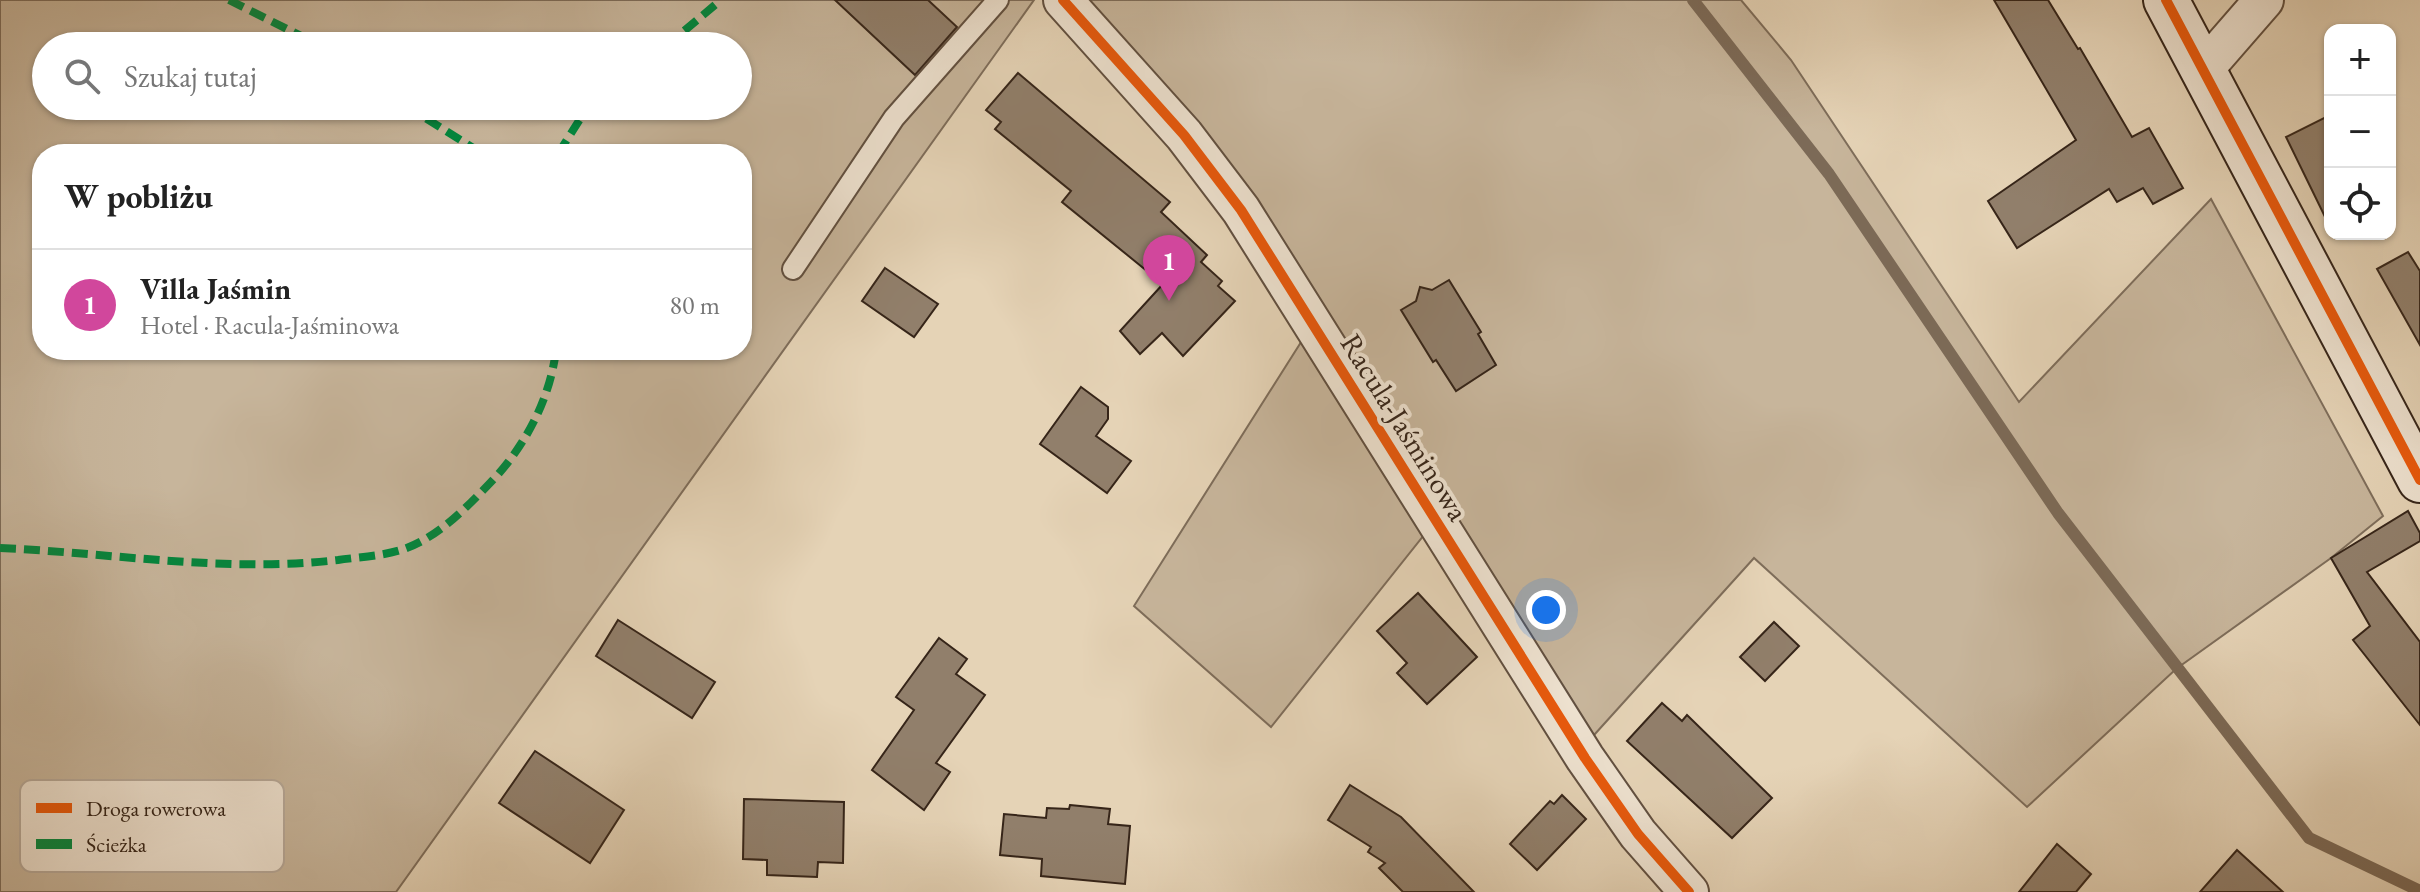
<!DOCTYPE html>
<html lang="pl">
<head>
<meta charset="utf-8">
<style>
	body { margin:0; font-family:"EB Garamond",serif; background:#f6f6f6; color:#222 }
	.controls { position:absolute; right:24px; top:24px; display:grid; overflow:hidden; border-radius:16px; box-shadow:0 2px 6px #0004 }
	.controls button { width:72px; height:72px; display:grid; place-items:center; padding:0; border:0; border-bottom:2px solid #e0e0e0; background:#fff; color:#222; font:40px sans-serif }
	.you { position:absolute; left:1546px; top:610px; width:28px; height:28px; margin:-20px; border:6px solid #fff; border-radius:50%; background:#1a73e8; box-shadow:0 0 0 12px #1a73e833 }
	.badge { display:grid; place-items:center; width:52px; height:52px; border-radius:50%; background:#8f2418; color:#fff; font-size:26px; font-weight:700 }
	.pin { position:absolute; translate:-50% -66px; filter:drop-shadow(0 2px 4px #0008) }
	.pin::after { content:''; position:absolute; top:42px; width:28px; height:24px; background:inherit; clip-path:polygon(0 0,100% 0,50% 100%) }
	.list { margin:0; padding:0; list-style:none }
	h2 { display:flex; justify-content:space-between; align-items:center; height:104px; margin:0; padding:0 32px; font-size:34px }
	h2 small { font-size:26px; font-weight:400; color:#767676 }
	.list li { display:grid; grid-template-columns:52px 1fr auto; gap:24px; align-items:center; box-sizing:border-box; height:112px; padding:0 32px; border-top:2px solid #e0e0e0 }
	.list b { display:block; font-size:30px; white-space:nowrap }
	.list p { margin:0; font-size:26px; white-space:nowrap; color:#767676 }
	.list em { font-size:26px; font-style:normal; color:#767676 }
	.icon { flex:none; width:44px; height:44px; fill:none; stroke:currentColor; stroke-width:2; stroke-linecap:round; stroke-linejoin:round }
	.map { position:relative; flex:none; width:2420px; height:892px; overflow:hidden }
	.search { position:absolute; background:#fff; box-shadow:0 2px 6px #0004; left:32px; top:32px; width:720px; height:88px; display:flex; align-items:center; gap:20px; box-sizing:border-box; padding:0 28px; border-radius:44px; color:#767676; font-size:30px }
	.panel { position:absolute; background:#fff; box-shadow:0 2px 6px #0004; left:32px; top:144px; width:720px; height:216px; border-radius:32px }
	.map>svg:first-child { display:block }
</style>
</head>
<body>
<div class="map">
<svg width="2420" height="892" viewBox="0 0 2420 892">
	<rect width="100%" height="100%" fill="#e5d3b6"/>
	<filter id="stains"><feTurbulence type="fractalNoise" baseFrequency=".0025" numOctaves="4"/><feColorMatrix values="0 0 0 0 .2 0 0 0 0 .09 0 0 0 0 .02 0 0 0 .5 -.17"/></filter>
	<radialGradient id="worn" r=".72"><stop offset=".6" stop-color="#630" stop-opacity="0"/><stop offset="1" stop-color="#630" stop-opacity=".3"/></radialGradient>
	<!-- green -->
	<g fill="#c7b59b" stroke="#7e6d5a" stroke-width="2" fill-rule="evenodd">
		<path d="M0,0H1034L396,892H0ZM46,46H738V106H46ZM42,154H742V350H42Z"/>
		<path d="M1076,0H1741L1791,60L2019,402L2211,199L2383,516L2331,558L2176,669L2027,807L1754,558L1585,745L1436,520L1271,727L1134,606L1315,320Z"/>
	</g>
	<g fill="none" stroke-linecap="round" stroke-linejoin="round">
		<!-- stream -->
		<path stroke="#7c6a57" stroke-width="12" d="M1693,0L1829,174L2058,513L2309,838L2420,891"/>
	</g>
	<!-- building -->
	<g fill="#917f6b" stroke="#362519" stroke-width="2">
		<path d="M835,0H928L957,27L915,75Z"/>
		<path d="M1994,0H2048L2078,49L2080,48L2132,137L2149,128L2183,188L2153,204L2143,188L2117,202L2109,189L2017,248L1988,201L2076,140Z"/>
		<path d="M1018,73L1170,202L1161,212L1207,255L1201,262L1222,281L1218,286L1235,301L1183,356L1162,333L1140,354L1120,331L1163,284L1062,202L1071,191L995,129L1001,122L986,110Z"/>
		<path d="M2330,115V227L2286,137Z"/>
		<path d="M2408,252L2420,271V345L2377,269Z"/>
		<path d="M885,268L938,304L914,337L862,301Z"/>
		<path d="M1449,280L1481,332L1478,334L1496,365L1456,391L1436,360L1433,362L1401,310L1416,301L1420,287L1432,290Z"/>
		<path d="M1081,387L1108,407V419L1096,436L1131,461L1107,493L1040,444Z"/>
		<path d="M2408,511L2420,533V541L2367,572L2420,642V725L2353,640L2370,626L2331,558Z"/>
		<path d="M1418,593L1477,657L1427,704L1397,673L1407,663L1377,631Z"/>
		<path d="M618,620L715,682L692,718L596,656Z"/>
		<path d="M1774,622L1799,646L1765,681L1740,657Z"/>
		<path d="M939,638L967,659L956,674L985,695L936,763L950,772L924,810L872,770L914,710L896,697Z"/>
		<path d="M1662,703L1682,721L1687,715L1772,798L1732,838L1627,741Z"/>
		<path d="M535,751L624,810L590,863L499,803Z"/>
		<path d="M1350,785L1401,817L1474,892H1403L1379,868L1385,863L1368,852L1371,847L1328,820Z"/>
		<path d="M1562,795L1586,819L1537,870L1510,844L1550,801L1554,804Z"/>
		<path d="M744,799L844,802L843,863L818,862L817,877L767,875V860L743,859Z"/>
		<path d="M1070,805L1110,809L1108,824L1130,826L1125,884L1041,876L1042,859L1000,855L1004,814L1046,818L1047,808L1069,809Z"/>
		<path d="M2057,844L2091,874L2076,892H2019Z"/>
		<path d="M2237,850L2283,892H2200Z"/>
	</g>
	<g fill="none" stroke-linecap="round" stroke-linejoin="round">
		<defs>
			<path id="lane" d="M793,269L894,118L998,0"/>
			<g id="street">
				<path d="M1063,0L1184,135L1241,210L1585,758L1638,834L1689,892"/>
				<path d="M2204,69L2264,0"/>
			</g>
			<path id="secondary" d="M2166,0L2420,480"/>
		</defs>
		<!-- lane casing -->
		<use href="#lane" stroke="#625040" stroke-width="24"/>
		<!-- street casing -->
		<use href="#street" stroke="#625040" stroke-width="42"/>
		<!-- secondary casing -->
		<use href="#secondary" stroke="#362519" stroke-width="48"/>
		<!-- lane -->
		<use href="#lane" stroke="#eee2d0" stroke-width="20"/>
		<!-- street -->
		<use href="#street" stroke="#eee2d0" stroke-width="38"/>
		<!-- secondary -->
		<use href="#secondary" stroke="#eee2d0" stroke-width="44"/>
		<!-- quiet -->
		<g stroke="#00873e" stroke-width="8" stroke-dasharray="16 8" stroke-linecap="butt">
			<path d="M229,0L321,46"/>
			<path d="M666,46L721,0"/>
			<path d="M406,106L483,154"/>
			<path d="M558,154L582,116L593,106"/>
			<path d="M0,548C112,553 226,573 338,560C360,557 383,556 404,549C438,537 465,509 490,483C524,448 550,400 556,350"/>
		</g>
		<defs>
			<g id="cycleway">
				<path d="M1063,0L1184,135L1241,210L1585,758L1638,834L1689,892"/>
				<path d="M2166,0L2420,480"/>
			</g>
		</defs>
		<!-- cycleway casing -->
		<use href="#cycleway" stroke="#eee2d0" stroke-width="15"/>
		<!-- cycleway -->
		<use href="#cycleway" stroke="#e8590c" stroke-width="10"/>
	</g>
	<g text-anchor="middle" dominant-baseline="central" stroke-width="8" stroke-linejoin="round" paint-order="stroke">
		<!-- street labels -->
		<g font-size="30" fill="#362519" stroke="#eee2d0">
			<text transform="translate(1405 427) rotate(58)">Racula-Jaśminowa</text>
		</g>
	</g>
	<!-- legend -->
	<rect x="20" y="780" width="264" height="92" rx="12" fill="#eee2d0" stroke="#b7a999" stroke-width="2"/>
	<rect x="36" y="803" width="36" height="10" fill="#e8590c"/>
	<rect x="36" y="839" width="36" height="10" fill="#00873e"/>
	<g font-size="22" fill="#362519">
		<text x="86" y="816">Droga rowerowa</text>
		<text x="86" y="852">Ścieżka</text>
	</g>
	<rect width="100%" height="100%" filter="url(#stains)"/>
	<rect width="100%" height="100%" fill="url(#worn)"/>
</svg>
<div class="controls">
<button>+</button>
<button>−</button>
<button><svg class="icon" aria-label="locate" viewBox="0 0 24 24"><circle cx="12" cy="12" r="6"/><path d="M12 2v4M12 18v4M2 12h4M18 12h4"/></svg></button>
</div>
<div class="you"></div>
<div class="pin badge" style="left:1169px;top:301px;background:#d1479c">1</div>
<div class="search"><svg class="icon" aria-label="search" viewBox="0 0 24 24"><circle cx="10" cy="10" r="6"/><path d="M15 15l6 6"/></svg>Szukaj tutaj</div>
<section class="panel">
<h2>W pobliżu<small></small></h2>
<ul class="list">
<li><span class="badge" style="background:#d1479c">1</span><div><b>Villa Jaśmin</b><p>Hotel · Racula-Jaśminowa</p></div><em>80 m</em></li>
</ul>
</section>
</div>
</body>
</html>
